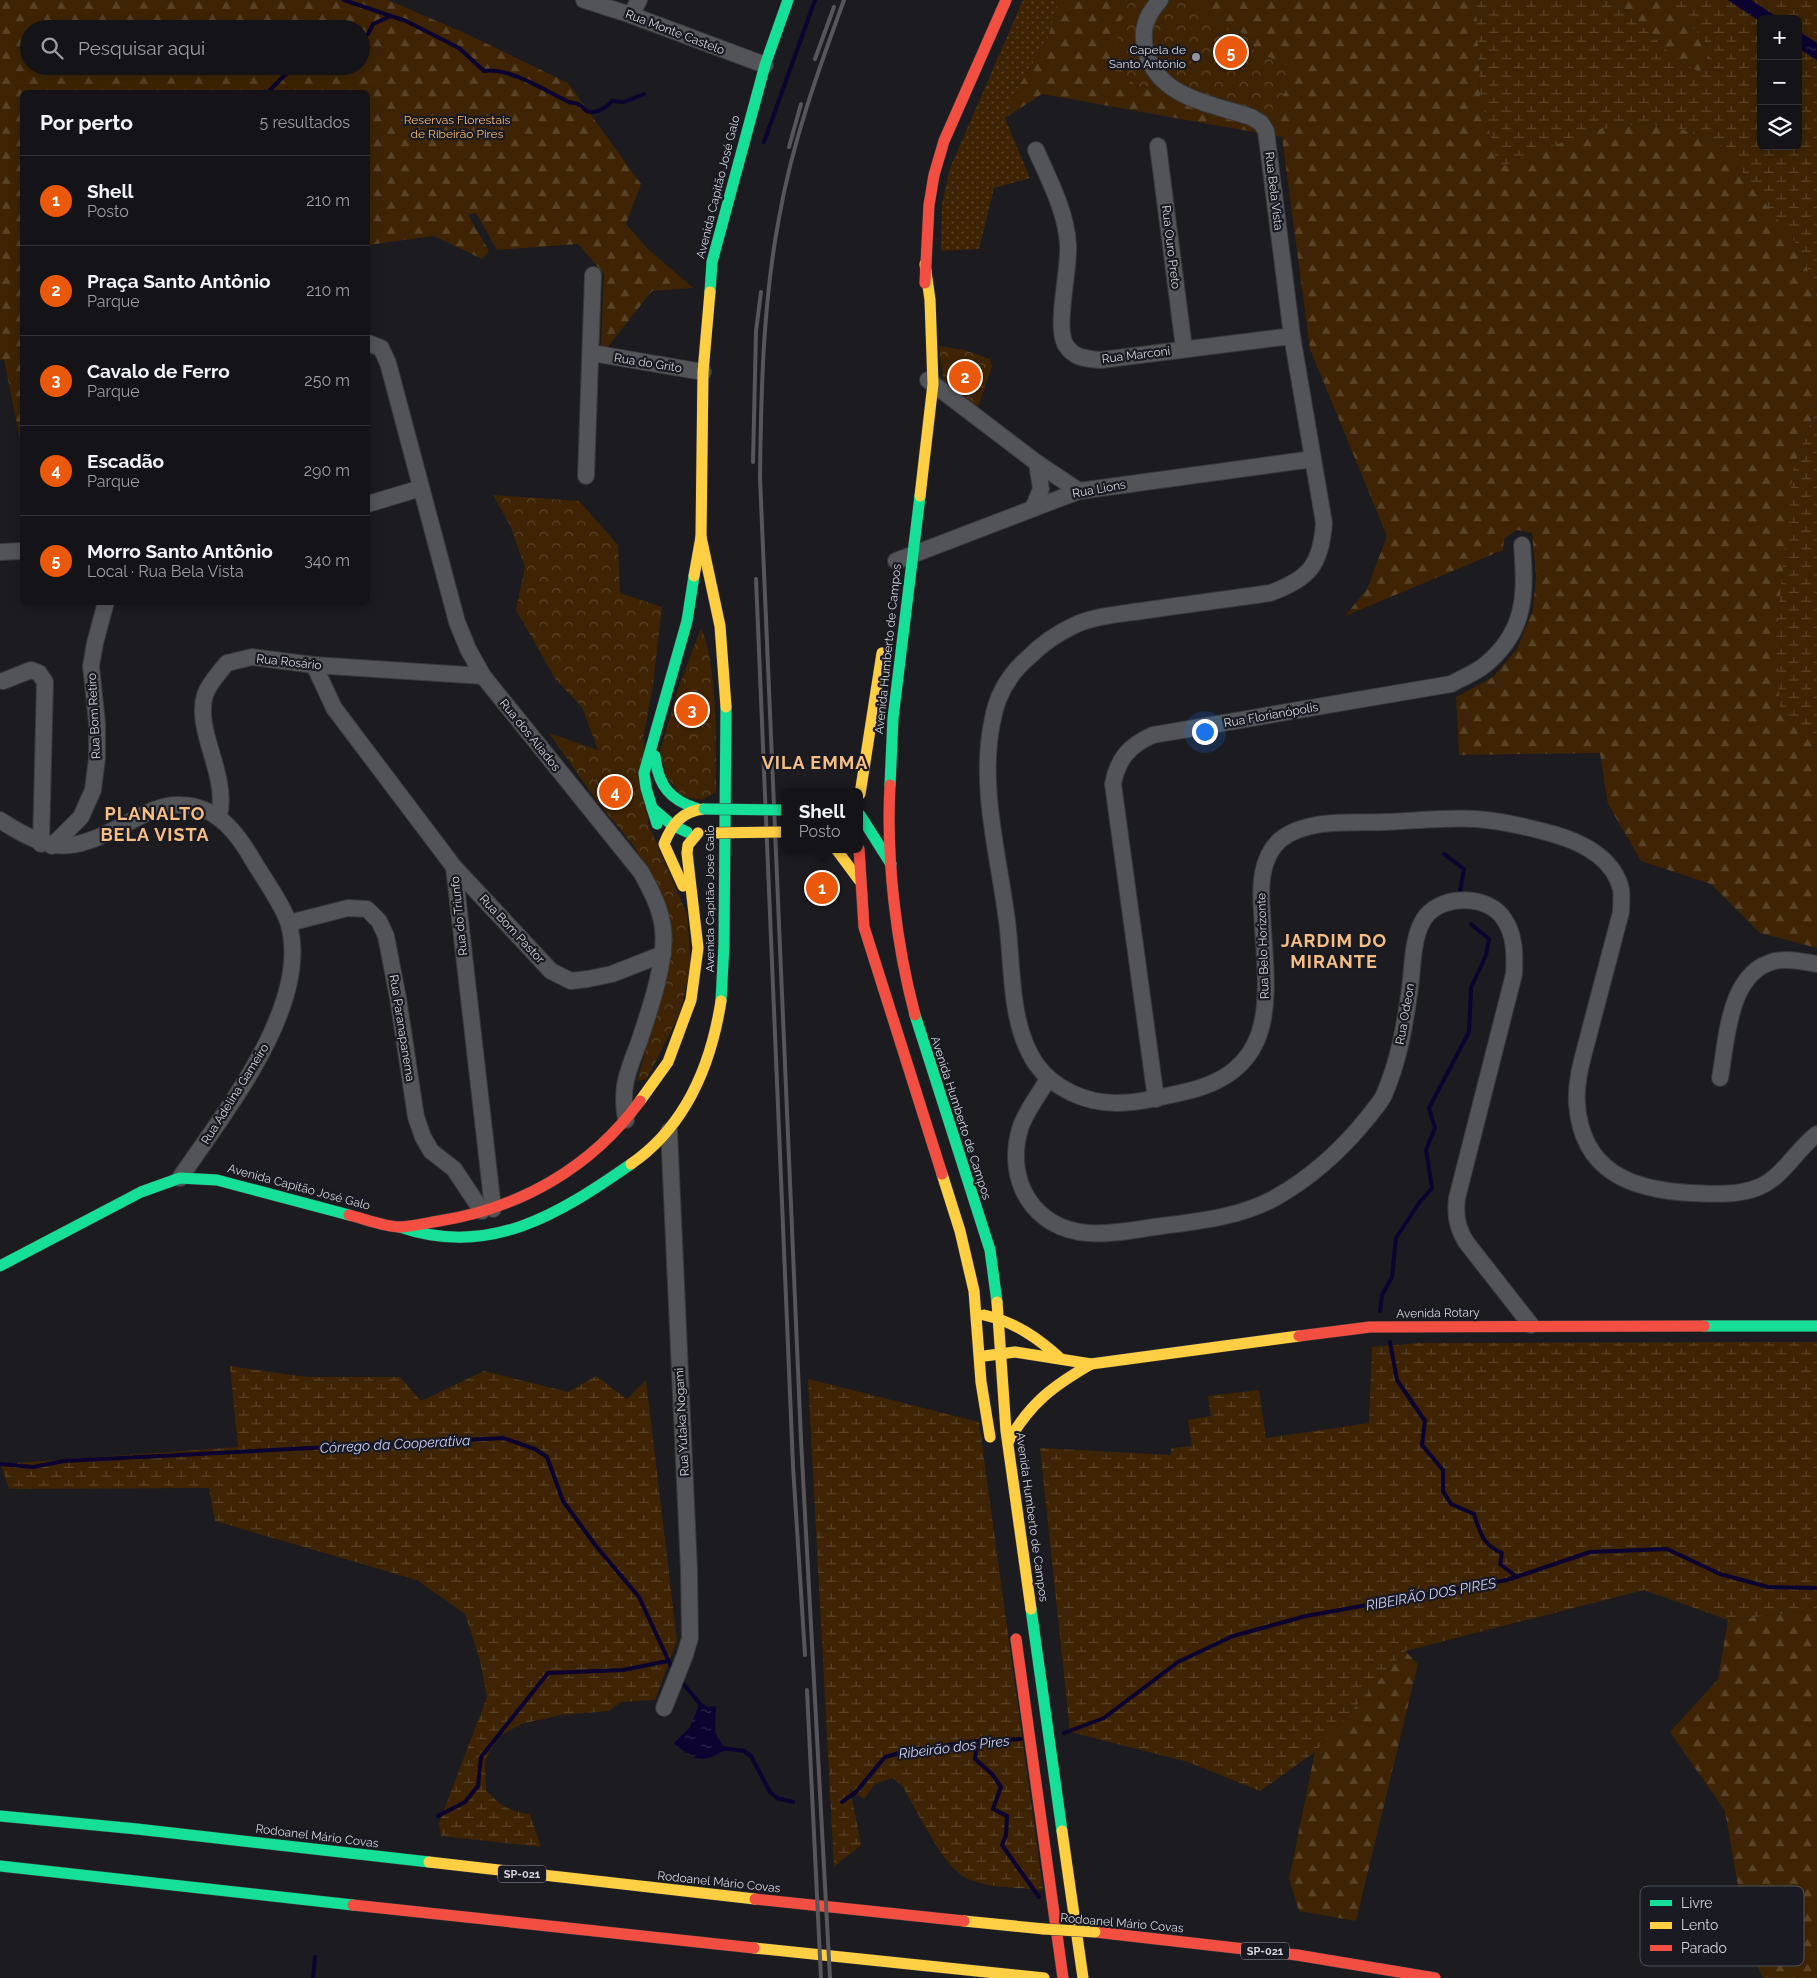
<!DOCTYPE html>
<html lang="pt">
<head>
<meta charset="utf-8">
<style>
	body { margin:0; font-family:Raleway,sans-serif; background:#1d1d21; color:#f1f3f6 }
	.controls { position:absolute; right:15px; top:15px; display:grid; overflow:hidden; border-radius:8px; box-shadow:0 2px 12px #0003 }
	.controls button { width:45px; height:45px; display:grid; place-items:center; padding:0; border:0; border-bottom:1px solid #333337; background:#141418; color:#f1f3f6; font:25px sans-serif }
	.you { position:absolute; left:1204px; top:731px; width:18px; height:18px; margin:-12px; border:4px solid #fff; border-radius:50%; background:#1a73e8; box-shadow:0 0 0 8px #1a73e833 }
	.badge { display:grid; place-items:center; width:32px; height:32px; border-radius:50%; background:#ea580c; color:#fff; font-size:16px; font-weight:700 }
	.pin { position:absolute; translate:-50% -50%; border:2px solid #fff; box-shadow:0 1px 5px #0006 }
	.popup { position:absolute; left:781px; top:788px; width:82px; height:65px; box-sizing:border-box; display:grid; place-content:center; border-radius:8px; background:#141418; filter:drop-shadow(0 1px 4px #0005); font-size:16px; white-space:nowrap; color:#9d9ea2 }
	.popup b { font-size:19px; color:#f1f3f6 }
	.popup::after { content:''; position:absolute; left:50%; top:100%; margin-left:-10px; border:10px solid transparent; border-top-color:#141418 }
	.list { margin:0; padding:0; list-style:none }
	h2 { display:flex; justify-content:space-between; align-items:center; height:65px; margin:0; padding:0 20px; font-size:21px }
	h2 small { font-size:16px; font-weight:400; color:#9d9ea2 }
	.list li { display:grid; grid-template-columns:32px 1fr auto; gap:15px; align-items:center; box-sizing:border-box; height:90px; padding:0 20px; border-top:1px solid #333337 }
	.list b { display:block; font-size:19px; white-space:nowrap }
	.list p { margin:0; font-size:16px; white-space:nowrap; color:#9d9ea2 }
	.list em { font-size:16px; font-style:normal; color:#9d9ea2 }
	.icon { flex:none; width:28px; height:28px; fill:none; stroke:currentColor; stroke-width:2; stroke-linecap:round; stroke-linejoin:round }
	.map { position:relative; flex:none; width:1817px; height:1978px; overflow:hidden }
	.search { position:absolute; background:#141418; box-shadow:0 2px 12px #0003; left:20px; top:20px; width:350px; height:55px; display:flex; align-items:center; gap:12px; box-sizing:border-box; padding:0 18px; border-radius:28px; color:#9d9ea2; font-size:19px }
	.panel { position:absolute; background:#141418; box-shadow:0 2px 12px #0003; left:20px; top:90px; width:350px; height:515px; border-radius:8px }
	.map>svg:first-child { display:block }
</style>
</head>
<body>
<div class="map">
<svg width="1817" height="1978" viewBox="0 0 1817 1978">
	<defs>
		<pattern id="grass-dots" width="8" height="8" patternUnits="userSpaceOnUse" patternTransform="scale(1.25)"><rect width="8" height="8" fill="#3e2404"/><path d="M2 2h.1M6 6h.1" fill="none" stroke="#594328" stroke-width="1.8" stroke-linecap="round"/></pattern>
		<pattern id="forest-firs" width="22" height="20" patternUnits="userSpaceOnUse" patternTransform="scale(1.25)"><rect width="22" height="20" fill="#3e2404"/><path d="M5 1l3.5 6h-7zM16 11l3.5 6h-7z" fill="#594328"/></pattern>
		<pattern id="wetland-marsh" width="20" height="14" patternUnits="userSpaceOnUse" patternTransform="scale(1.25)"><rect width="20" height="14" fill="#3e2404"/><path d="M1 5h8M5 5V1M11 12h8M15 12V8" fill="none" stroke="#594328"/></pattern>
		<pattern id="park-crowns" width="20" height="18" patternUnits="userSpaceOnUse" patternTransform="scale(1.25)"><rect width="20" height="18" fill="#3e2404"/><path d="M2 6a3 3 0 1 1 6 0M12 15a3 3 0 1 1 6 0" fill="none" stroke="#594328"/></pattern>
		<pattern id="water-ripples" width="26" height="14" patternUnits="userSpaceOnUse" patternTransform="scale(1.25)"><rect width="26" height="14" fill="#0c0330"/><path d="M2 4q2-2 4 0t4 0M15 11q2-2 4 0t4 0" fill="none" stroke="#2e274d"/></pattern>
	</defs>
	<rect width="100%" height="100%" fill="#1b1b20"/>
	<!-- grass -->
	<path fill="url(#grass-dots)" d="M1023,0H1060L1047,40L1019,86L1005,118L1030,178L994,188L979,249L941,251L942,204L950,168Z"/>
	<!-- forest -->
	<g fill="url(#forest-firs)" fill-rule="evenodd">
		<path d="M0,0H388L469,35L568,83L641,184L626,224L648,249L693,288L652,291L607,348L601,347L604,274L578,244L497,250L476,213L468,215L489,251L482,259L434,236L368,245V92H22L21,445L4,359L0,360ZM29,29H361V66H29Z"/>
		<path d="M1060,0H1131L1127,6L1182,89L1295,70L1252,49L1255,38C1236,30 1200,21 1193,0H1476L1480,93L1498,167L1593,130L1642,124L1681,129L1721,144L1801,250L1817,298V405L1793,470L1780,711L1817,747V948L1760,933L1711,884L1641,861L1608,804L1600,753L1459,755L1456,697L1493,677L1517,649L1533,610L1536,576L1532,533L1517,530L1504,539L1503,550L1345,616L1367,589L1387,536L1310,349L1282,137L1042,94L1005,118L1019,86L1047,40Z"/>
		<path d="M1607,0H1666L1704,39L1713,69L1698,71L1681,63L1625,10Z"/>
		<path d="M1817,1610V1978H1763L1749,1949L1725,1811L1670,1732L1718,1679L1728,1620Z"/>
		<path d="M1405,1651L1418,1664L1356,1921L1299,1911L1289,1879L1315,1752Z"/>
	</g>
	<!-- wetland -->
	<g fill="url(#wetland-marsh)">
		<path d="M1476,0H1607L1625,10L1681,63L1698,71L1713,69L1704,39L1666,0H1728L1761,22V146H1798V48L1817,60V298L1801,250L1721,144L1681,129L1642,124L1593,130L1498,168L1480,93Z"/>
		<path d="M1751,0H1817V43L1798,31V19H1780Z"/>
		<path d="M1817,405V747L1780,711L1776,635L1793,470Z"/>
		<path d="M1817,1342V1610L1728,1620L1644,1590L1405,1651L1315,1752L1260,1791L1188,1762L1070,1732L1040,1448L1171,1455V1448L1192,1446L1188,1420L1211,1416L1208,1396L1259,1390L1266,1438L1369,1423L1372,1347L1418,1343Z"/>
		<path d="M230,1366L307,1377H400L421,1401L484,1371L568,1392L596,1376L627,1399L646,1380L677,1641L655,1700L621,1702L609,1711L560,1715L521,1724L500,1736L490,1750L485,1763L486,1790C499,1805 510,1812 530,1814L541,1847L441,1836L439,1823L487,1697L480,1660L465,1614L417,1580L215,1521L209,1488L9,1489L1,1464L238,1447Z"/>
		<path d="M808,1379L979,1422L1043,1890C1019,1887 989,1889 966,1878C944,1868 916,1809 903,1787L893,1778L875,1784L864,1799L850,1789L861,1845L834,1867Z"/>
	</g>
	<!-- park -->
	<g fill="url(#park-crowns)">
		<path d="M1131,0H1193C1200,21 1236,30 1255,38L1252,49L1296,70L1272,118C1243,109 1213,96 1184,90C1178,89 1172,92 1165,93C1159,94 1149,91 1143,88C1106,75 1113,26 1131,0Z"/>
		<path d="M939,346L964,350L990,359L992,367L977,409L943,380Z"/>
		<path d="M493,495L579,501L618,545L620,593L662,607L653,685L644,734L648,823L687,914L691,965L680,1013L647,1079L637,1081L660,1000L658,888L633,845L596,800L549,733L598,750L582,707L556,680L516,610L525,567L510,525Z"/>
		<path d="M701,628C718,665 716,749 716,792L702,800L683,797L667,777L660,751L677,692Z"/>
	</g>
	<!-- water -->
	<g fill="url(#water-ripples)">
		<path d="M1728,0H1751L1780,19H1761V22Z"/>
		<path d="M1798,31L1817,43V60L1798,48Z"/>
		<path d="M700,1702L708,1707L716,1706L715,1731L725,1750C702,1764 694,1761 674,1743L690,1727Z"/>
	</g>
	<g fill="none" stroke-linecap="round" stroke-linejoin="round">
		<!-- stream -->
		<g stroke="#0c0330" stroke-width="4">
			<path d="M344,0L391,16"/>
			<path d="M361,37L368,34L373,24L391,16L406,21L459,48L484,71C509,67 546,91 569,102C572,103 577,103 580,105C585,108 585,113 593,112C601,111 607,107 612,101L624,102L644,94"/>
			<path d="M268,92L294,66"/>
			<path d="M764,142L815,0"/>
			<path d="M1444,854L1464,869L1460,891L1463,895"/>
			<path d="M1380,1311L1382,1295L1392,1277L1396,1238L1419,1203L1432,1188L1426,1150L1435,1128L1429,1108L1469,1032L1471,988L1486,955L1489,939L1471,924"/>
			<path d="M1390,1342L1397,1380L1425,1421L1422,1445L1443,1470V1491L1451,1504L1474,1514C1480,1533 1483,1545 1502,1553L1500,1564L1517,1577"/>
			<path d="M0,1464L33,1467L64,1461L503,1438L535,1449L547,1457L563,1501L596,1546L639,1597L673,1670"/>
			<path d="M680,1680L701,1705"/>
			<path d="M1064,1733L1104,1718L1178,1662L1233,1636L1306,1616L1507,1580L1590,1552L1667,1549L1720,1574L1768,1587L1817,1588"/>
			<path d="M977,1741L975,1759L992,1774L1001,1787L993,1809L1007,1816L1006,1835L1002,1845L1039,1897"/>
			<path d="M721,1748L744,1751L751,1756L770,1792L777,1798L793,1802"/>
			<path d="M842,1802L856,1792L885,1757L911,1750L977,1741L1021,1739"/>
			<path d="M438,1816L465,1802L478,1786L481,1757L548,1673L623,1670L668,1661"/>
			<path d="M313,1978L315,1957"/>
		</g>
		<defs>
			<g id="street">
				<path d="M584,0L631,15L765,65"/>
				<path d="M1160,0C1146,16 1140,30 1146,52C1159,98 1212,104 1251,117L1261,123L1266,131L1292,336L1324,523C1321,565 1309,579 1270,593C1230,599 1189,604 1148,610C1124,614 1095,615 1073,626C1058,633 1041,645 1029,657C1009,674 996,697 992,723C979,788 999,857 1007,921C1013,967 1009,1024 1036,1064C1053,1088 1085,1103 1116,1103C1139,1103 1161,1097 1184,1092C1284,1070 1266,992 1262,912C1260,888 1260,858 1280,840C1306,818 1352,823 1385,822C1415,821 1447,817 1477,819C1502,821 1528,827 1553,834C1581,842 1613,857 1621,889C1622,896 1621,905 1621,912C1611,950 1601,988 1591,1026C1585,1051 1575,1078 1577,1104C1582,1172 1632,1190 1691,1193C1714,1194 1737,1196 1759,1187C1783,1177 1796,1150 1817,1134"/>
				<path d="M631,15L639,0"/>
				<path d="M1158,146L1184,348"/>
				<path d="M1036,150C1049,180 1066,211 1068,244C1070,269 1055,324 1065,344C1073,358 1086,359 1101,360L1292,336"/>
				<path d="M368,343L381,348L388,363L457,622L468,649L483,676L641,872C651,890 661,909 663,929C667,960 649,1012 639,1042C628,1072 620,1086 626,1120"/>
				<path d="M592,353L703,372"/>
				<path d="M928,380L1037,463L1079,491"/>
				<path d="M586,476L593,275"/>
				<path d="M368,504L421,488"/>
				<path d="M1033,508L1041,489L1037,463"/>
				<path d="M0,552L22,551"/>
				<path d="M896,561L1079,491L1313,459"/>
				<path d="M314,665L334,708L454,867L493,1209"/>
				<path d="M3,681L31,670L39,673L45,682L41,844"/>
				<path d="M219,816C229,775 194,731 205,695C209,683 219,673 227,663L252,657L314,665L483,676"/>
				<path d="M0,820C58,858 76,850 135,819C150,811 164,804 181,805C218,806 238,834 254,862C264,879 285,908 289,925C311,1006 223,1114 180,1178"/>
				<path d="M52,846L81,817L93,790L97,758V723L91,666L95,643L106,602"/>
				<path d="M454,867L551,971L571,981L588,979L612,974L663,954"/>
				<path d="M289,923L348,908L367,909L379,921L386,936L398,998L416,1117L423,1137L431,1151L454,1169L482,1211"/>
				<path d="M1720,1078C1727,1040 1728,972 1775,961C1789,958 1803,962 1817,964"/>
				<path d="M1048,1079C1039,1095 1025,1112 1020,1129C1005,1180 1033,1229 1088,1233C1112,1235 1138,1229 1162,1226C1200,1221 1239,1217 1273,1199C1311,1178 1342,1150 1369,1116C1374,1109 1381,1102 1384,1095C1399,1061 1405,1024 1410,988C1413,966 1412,934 1426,916C1444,894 1489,895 1504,919C1515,935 1515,955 1514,974L1457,1198C1455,1215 1457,1227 1466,1242L1531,1325"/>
				<path d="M1156,1099L1113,784C1118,758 1130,745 1153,735L1451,684C1462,678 1475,673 1485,665C1526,631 1526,595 1522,545"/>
				<path d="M664,1708L685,1655L690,1638L689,1570L669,1131"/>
			</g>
			<g id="fast">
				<path d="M710,292L712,262L765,65L788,0"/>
				<path d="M655,756C658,786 670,800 698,809"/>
				<path d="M890,785L893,718L920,496"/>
				<path d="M652,808L672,825L687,832"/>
				<path d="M860,815L891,864"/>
				<path d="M657,824L646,788L644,773L687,621L694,576"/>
				<path d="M721,1001L724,944L726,707"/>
				<path d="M915,1015L990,1250L997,1302"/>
				<path d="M400,1227C490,1258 559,1214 631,1164"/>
				<path d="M0,1266L141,1192L180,1178L217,1180L349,1215"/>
				<path d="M1704,1326H1817"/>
				<path d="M1031,1609L1062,1831"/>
				<path d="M0,1816L137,1829L429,1862"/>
				<path d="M0,1866L353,1905"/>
			</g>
			<g id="slow">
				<path d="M920,496L933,384L930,300L925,264"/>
				<path d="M701,537L720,626L726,707"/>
				<path d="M694,576L701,537L703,372L710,292"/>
				<path d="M860,794L882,653"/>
				<path d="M836,849L859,880"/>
				<path d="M683,886L664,844C672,824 682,811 704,809"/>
				<path d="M640,1101L668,1062L691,1000L698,948L687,853L688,845L698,833"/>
				<path d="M631,1164C686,1126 711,1065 721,1001"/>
				<path d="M942,1174L960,1231L974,1291L981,1382L990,1437"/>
				<path d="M997,1302L1006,1431L1031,1609"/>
				<path d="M984,1315C1015,1322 1038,1338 1061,1359"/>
				<path d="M984,1356L1015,1352L1091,1364L1299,1336"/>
				<path d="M1008,1442C1030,1403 1053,1386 1091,1364"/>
				<path d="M1062,1831L1083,1978"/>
				<path d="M429,1862L755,1899"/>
				<path d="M964,1921L1044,1929"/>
				<path d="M754,1948L1044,1978"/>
			</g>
			<g id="jam">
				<path d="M925,283L929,205L934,175L944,141L1006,0"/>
				<path d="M890,785C886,859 896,944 915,1015"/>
				<path d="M859,849L864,927L942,1174"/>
				<path d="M349,1215C365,1219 385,1227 401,1227C414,1226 427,1223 439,1221C520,1208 591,1168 640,1101"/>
				<path d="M1299,1336L1370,1327L1704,1326"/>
				<path d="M1016,1639L1063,1978"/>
				<path d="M755,1899L964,1921"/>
				<path d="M353,1905L754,1948"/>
				<path d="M1095,1932L1297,1955L1435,1978"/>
			</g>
		</defs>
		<!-- street casing -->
		<use href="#street" stroke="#37383c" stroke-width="18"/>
		<!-- fast casing -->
		<use href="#fast" stroke="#37383c" stroke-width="12"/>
		<!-- slow casing -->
		<use href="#slow" stroke="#37383c" stroke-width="12"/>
		<!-- jam casing -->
		<use href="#jam" stroke="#37383c" stroke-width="12"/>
		<!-- street -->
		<use href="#street" stroke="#525457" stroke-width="16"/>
		<!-- fast -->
		<use href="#fast" stroke="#16e098" stroke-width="11"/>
		<!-- slow -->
		<use href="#slow" stroke="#ffcf43" stroke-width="11"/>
		<!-- jam -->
		<use href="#jam" stroke="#f24e42" stroke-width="11"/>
		<!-- rail -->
		<g stroke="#57575b" stroke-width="4">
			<path d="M815,59L834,7"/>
			<path d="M789,147L801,104"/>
			<path d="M753,462L756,331L761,292"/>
			<path d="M756,579L793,1466L805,1655"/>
			<path d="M807,1690L821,1978"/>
			<path d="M830,1978L801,1440L760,478C761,391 763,303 779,218C792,143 818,71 844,0"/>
		</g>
		<defs>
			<path id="fast-bridge" d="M704,809L784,810"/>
			<g id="slow-bridge">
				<path d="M710,833L784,832"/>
				<path d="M1044,1929L1095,1932"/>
			</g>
		</defs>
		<!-- fast-bridge casing -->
		<use href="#fast-bridge" stroke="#37383c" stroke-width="12" stroke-linecap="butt"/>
		<!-- slow-bridge casing -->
		<use href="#slow-bridge" stroke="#37383c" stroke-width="12" stroke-linecap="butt"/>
		<!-- fast-bridge -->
		<use href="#fast-bridge" stroke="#16e098" stroke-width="11"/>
		<!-- slow-bridge -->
		<use href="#slow-bridge" stroke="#ffcf43" stroke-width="11"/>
	</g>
	<!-- markers -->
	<circle fill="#94959a" stroke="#191a22" stroke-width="2" cx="1196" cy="57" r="5"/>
	<g text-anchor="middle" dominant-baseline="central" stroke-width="4.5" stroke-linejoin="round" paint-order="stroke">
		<!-- shield labels -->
		<g fill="#191a22" stroke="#9d9ea4" stroke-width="1">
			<rect x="498" y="1865.5" width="48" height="17" rx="4"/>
			<rect x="1241" y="1942.5" width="48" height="17" rx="4"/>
		</g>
		<g font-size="11" font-weight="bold" fill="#d5d6dc">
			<text x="522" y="1874">SP-021</text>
			<text x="1265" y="1951">SP-021</text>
		</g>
		<!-- street labels -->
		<g font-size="12" fill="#d5d6dc" stroke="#191a22">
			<text transform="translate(675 32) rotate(21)">Rua Monte Castelo</text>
			<text transform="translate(718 187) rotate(-76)">Avenida Capitão José Galo</text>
			<text transform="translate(1274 191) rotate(83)">Rua Bela Vista</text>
			<text transform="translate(1171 247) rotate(83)">Rua Ouro Preto</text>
			<text transform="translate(1136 355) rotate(-7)">Rua Marconi</text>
			<text transform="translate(648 363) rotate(9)">Rua do Grito</text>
			<text transform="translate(1099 489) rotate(-10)">Rua Lions</text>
			<text transform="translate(888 649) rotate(-84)">Avenida Humberto de Campos</text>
			<text transform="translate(289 662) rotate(6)">Rua Rosário</text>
			<text transform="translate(1271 715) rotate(-10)">Rua Florianópolis</text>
			<text transform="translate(94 716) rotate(-93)">Rua Bom Retiro</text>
			<text transform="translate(530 735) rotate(51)">Rua dos Aliados</text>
			<text transform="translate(710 899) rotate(-90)">Avenida Capitão José Galo</text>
			<text transform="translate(459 916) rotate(-96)">Rua do Triunfo</text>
			<text transform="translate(512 929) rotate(47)">Rua Bom Pastor</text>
			<text transform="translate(1263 946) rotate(-92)">Rua Belo Horizonte</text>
			<text transform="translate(1405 1014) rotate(-80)">Rua Odeon</text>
			<text transform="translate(402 1028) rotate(81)">Rua Paranapanema</text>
			<text transform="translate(235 1094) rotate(-58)">Rua Adelina Gameiro</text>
			<text transform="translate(961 1118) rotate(72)">Avenida Humberto de Campos</text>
			<text transform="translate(299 1187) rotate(15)">Avenida Capitão José Galo</text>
			<text transform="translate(1438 1313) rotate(-1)">Avenida Rotary</text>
			<text transform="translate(682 1422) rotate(-93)">Rua Yutaka Nogami</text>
			<text transform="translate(1032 1517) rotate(82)">Avenida Humberto de Campos</text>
			<text transform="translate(317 1836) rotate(7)">Rodoanel Mário Covas</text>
			<text transform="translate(719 1882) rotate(6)">Rodoanel Mário Covas</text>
			<text transform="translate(1122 1923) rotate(5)">Rodoanel Mário Covas</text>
		</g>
		<!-- poi labels -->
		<g font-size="12" fill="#d5d6dc" stroke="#191a22" text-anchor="end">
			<text x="1186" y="50">Capela de<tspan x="1186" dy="14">Santo Antônio</tspan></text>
		</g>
		<!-- park labels -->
		<g font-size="12" fill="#fbba72" stroke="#191a22">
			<text x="457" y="120">Reservas Florestais<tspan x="457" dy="14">de Ribeirão Pires</tspan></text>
		</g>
		<!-- water labels -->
		<g font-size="14" font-style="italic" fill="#ccd1fb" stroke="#191a22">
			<text transform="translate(395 1444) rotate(-3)">Córrego da Cooperativa</text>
			<text transform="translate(1431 1594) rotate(-10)">RIBEIRÃO DOS PIRES</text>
			<text transform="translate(954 1747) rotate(-7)">Ribeirão dos Pires</text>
		</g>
		<!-- district labels -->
		<g font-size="18" font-weight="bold" letter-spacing="1" fill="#f6be82" stroke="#191a22">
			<text x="815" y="762">VILA EMMA</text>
			<text x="155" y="813">PLANALTO<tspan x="155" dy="21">BELA VISTA</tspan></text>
			<text x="1334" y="940">JARDIM DO<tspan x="1334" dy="21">MIRANTE</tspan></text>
		</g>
	</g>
	<!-- legend -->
	<rect x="1640" y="1886" width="164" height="80" rx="8" fill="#191a22" stroke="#51525a" stroke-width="1"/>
	<rect x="1650" y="1900" width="22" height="6" fill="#16e098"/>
	<rect x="1650" y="1922" width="22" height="7" fill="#ffcf43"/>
	<rect x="1650" y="1945" width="22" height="6" fill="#f24e42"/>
	<g font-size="14" fill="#d5d6dc">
		<text x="1681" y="1908">Livre</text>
		<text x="1681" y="1930">Lento</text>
		<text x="1681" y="1953">Parado</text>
	</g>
</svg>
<div class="controls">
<button>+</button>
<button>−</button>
<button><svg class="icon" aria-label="layers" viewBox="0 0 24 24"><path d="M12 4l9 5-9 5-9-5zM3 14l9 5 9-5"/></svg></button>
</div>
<div class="you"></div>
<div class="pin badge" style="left:822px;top:888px">1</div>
<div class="popup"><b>Shell</b>Posto</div>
<div class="pin badge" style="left:965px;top:377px">2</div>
<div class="pin badge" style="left:692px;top:710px">3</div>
<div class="pin badge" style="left:615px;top:792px">4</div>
<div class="pin badge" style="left:1231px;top:52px">5</div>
<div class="search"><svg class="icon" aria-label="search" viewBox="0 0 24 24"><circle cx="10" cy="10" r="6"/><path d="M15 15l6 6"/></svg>Pesquisar aqui</div>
<section class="panel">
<h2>Por perto<small>5 resultados</small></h2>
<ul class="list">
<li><span class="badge">1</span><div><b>Shell</b><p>Posto</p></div><em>210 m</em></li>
<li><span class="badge">2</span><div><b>Praça Santo Antônio</b><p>Parque</p></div><em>210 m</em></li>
<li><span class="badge">3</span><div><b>Cavalo de Ferro</b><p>Parque</p></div><em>250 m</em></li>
<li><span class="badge">4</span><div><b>Escadão</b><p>Parque</p></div><em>290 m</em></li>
<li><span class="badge">5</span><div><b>Morro Santo Antônio</b><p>Local · Rua Bela Vista</p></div><em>340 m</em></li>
</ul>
</section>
</div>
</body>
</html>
